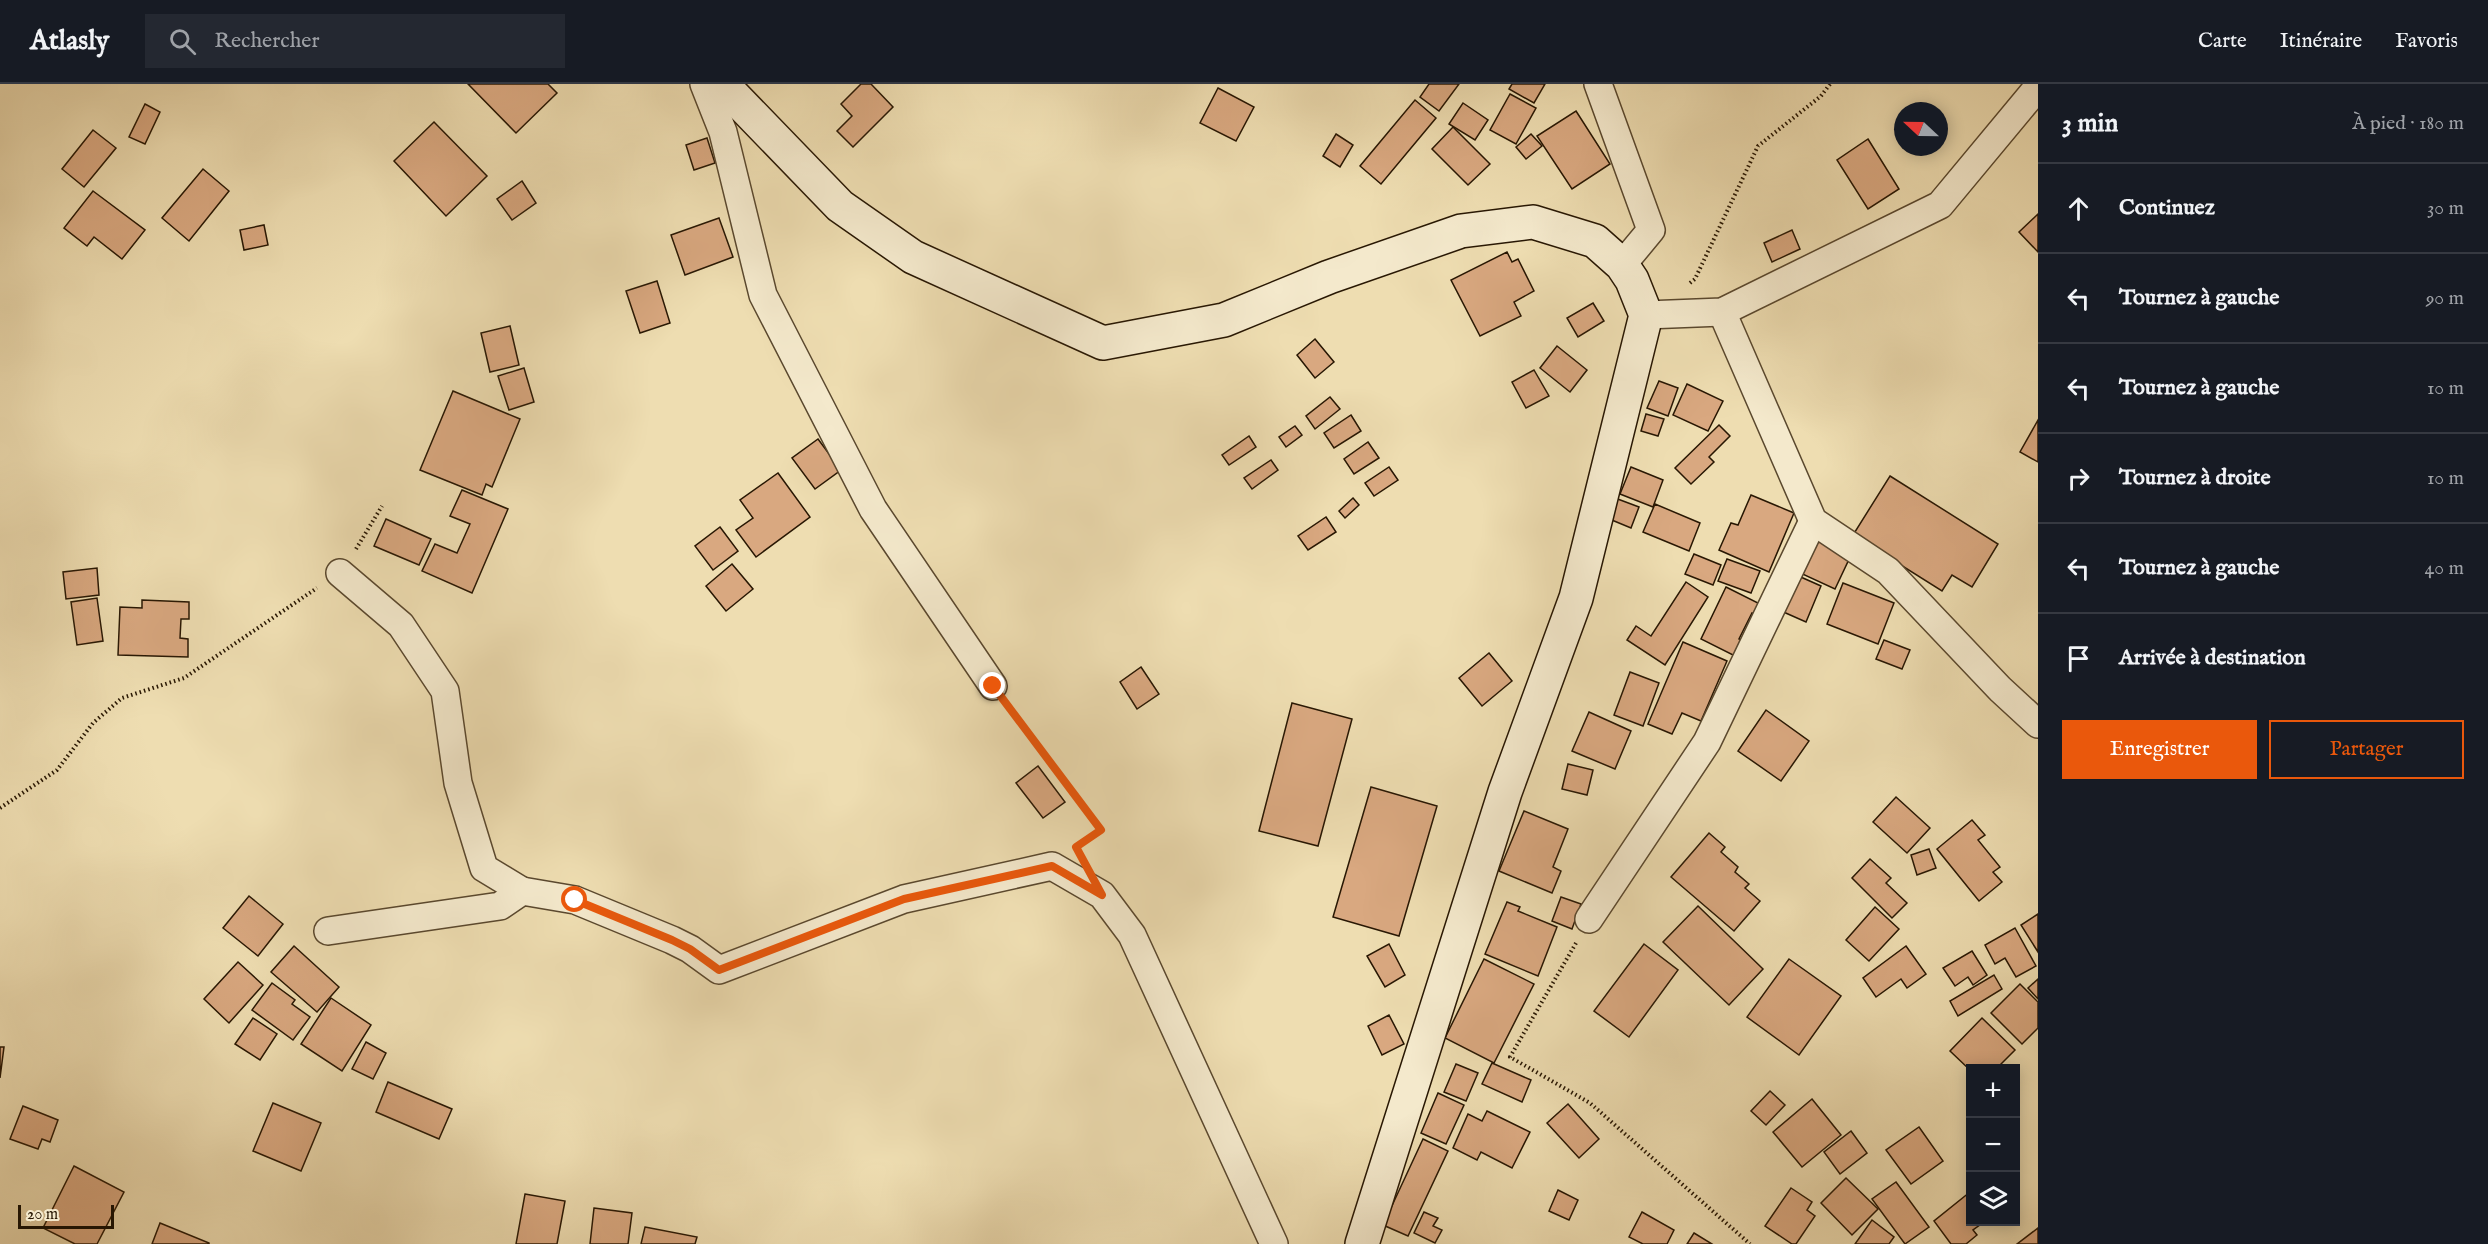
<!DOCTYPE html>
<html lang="fr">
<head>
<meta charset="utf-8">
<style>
	body { margin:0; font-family:"IM FELL English",serif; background:#242831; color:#f1f3f6 }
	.controls { position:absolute; right:18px; bottom:18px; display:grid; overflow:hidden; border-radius:0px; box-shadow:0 3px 15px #0003 }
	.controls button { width:54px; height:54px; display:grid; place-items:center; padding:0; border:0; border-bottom:2px solid #363941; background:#171b24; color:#f1f3f6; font:30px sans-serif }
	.compass { position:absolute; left:1894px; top:18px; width:54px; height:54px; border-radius:50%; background:#171b24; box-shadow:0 3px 15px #0003; rotate:292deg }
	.scale { position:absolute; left:18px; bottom:15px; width:96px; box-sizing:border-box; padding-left:6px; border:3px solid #281703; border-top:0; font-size:16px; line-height:21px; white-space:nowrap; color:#281703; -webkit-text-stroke:4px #f4e9cc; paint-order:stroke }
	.stop { position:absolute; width:18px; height:18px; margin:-14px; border:4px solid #ea580c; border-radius:50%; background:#fff }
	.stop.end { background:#ea580c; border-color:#fff; box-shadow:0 2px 6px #0008 }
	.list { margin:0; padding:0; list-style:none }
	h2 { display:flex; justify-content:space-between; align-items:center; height:78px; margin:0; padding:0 24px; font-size:26px }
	h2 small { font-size:20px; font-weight:400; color:#9ea1a6 }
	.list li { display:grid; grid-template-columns:39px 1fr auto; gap:18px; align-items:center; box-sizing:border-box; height:90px; padding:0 24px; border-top:2px solid #363941 }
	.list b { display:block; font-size:22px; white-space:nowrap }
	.list em { font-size:20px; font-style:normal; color:#9ea1a6 }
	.actions { display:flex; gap:12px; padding:18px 24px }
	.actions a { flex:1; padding:14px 0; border:2px solid #ea580c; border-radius:0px; text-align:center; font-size:21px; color:#ea580c }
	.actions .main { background:#ea580c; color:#fff }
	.icon { flex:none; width:33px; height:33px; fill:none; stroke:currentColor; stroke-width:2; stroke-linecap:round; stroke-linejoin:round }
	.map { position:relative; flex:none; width:2038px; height:1160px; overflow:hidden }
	header { display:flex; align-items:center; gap:36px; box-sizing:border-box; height:84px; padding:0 30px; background:#171b24; border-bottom:2px solid #363941 }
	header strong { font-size:28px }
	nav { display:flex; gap:33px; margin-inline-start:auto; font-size:21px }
	.search { width:420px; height:54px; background:#242831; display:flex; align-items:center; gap:15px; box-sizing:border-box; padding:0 21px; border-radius:0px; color:#9ea1a6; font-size:22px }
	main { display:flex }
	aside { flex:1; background:#171b24 }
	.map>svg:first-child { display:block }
</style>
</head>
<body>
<header>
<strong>Atlasly</strong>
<div class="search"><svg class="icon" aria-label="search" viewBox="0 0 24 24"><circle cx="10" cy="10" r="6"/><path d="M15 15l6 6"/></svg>Rechercher</div>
<nav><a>Carte</a><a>Itinéraire</a><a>Favoris</a></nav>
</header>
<main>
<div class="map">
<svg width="2038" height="1160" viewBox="0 0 2038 1160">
	<rect width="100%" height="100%" fill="#eeddb1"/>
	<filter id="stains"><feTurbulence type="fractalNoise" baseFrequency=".00333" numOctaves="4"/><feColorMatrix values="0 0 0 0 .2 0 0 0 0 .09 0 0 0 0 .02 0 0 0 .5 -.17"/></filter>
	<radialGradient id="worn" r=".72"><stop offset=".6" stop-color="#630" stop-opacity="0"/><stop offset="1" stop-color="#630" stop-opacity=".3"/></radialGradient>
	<!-- building -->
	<g fill="#d9a880" stroke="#281703" stroke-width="1.5">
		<path d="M468,0H548L557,9L516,49Z"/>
		<path d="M861,0H871L893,23L853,63L837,47L852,32L841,20Z"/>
		<path d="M1429,0H1459L1439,27L1420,13Z"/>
		<path d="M1512,0H1545L1534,19L1509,5Z"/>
		<path d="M1218,4L1254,23L1236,57L1200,39Z"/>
		<path d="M1510,10L1536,24L1516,60L1490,46Z"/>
		<path d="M1415,16L1436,34L1381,100L1360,82Z"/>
		<path d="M1463,19L1488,36L1475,56L1449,40Z"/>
		<path d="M145,20L160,28L145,60L129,53Z"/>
		<path d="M1576,27L1610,80L1572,105L1537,52Z"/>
		<path d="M434,38L487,92L446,132L394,77Z"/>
		<path d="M1453,43L1490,80L1468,101L1432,65Z"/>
		<path d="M93,46L116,64L84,103L62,85Z"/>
		<path d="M1336,50L1353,61L1340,83L1323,72Z"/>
		<path d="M1531,50L1542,62L1526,75L1516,63Z"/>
		<path d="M707,54L715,79L694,86L686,61Z"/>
		<path d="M1868,55L1899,105L1868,125L1837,76Z"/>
		<path d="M203,85L229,107L189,157L162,134Z"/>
		<path d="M522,97L536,119L512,136L497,115Z"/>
		<path d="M93,107L145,146L122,175L94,153L87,162L64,144Z"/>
		<path d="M2038,130V168L2019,148Z"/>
		<path d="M719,134L733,173L685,191L671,151Z"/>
		<path d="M264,141L268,161L244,166L240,146Z"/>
		<path d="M1792,146L1800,165L1772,178L1764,159Z"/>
		<path d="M1507,168L1512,178L1518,175L1534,207L1514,218L1521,232L1480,252L1451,196Z"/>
		<path d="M657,197L670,239L640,249L626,207Z"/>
		<path d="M1593,219L1604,237L1578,253L1567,234Z"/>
		<path d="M510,242L519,281L490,288L481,249Z"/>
		<path d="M1315,255L1334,278L1315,294L1297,271Z"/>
		<path d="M1557,262L1587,286L1570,308L1540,284Z"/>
		<path d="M524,284L534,318L509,326L498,292Z"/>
		<path d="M1534,286L1549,312L1526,324L1512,298Z"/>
		<path d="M1659,297L1678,304L1668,332L1647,324Z"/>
		<path d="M1687,300L1723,317L1708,347L1673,331Z"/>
		<path d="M453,307L520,335L492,403L486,400L482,411L420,386Z"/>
		<path d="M1330,313L1340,325L1315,345L1306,332Z"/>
		<path d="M1646,330L1664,335L1658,352L1641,347Z"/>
		<path d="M1351,331L1361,347L1334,364L1324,349Z"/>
		<path d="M2038,336V378L2020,368Z"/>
		<path d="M1719,341L1730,352L1709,373L1714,378L1691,400L1675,384Z"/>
		<path d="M1295,342L1302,351L1286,363L1279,353Z"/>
		<path d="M1249,352L1256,363L1229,381L1222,371Z"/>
		<path d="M818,355L841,386L815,405L792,374Z"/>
		<path d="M1368,358L1379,374L1354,390L1344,375Z"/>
		<path d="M1271,376L1278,386L1252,405L1244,394Z"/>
		<path d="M1389,383L1398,396L1374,412L1365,399Z"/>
		<path d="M1631,383L1663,396L1653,423L1620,410Z"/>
		<path d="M778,389L810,433L756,473L736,446L753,434L740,416Z"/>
		<path d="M1890,392L1998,460L1972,503L1952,491L1942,507L1853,451Z"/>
		<path d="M462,406L508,425L472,509L422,487L435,460L457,469L470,440L450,432Z"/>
		<path d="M1751,411L1794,429L1769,488L1719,466L1731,439L1738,441Z"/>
		<path d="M1353,414L1359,421L1345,434L1339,427Z"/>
		<path d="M1615,414L1639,423L1631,444L1607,434Z"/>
		<path d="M1655,420L1700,439L1689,467L1643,448Z"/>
		<path d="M1326,433L1336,448L1308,466L1298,452Z"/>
		<path d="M386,435L431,455L419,481L374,462Z"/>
		<path d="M720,443L738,467L713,486L695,462Z"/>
		<path d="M1813,454L1851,471L1835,505L1798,488Z"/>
		<path d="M1694,470L1721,481L1713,501L1685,490Z"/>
		<path d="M1727,475L1760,487L1751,509L1718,497Z"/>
		<path d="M732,480L753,505L726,527L706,502Z"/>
		<path d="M97,484L99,511L66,515L63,488Z"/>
		<path d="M1794,490L1821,502L1806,538L1779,526Z"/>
		<path d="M1686,498L1708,513L1665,581L1627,556L1636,542L1651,552Z"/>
		<path d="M1843,499L1894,519L1878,560L1827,540Z"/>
		<path d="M1726,503L1764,522L1759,532L1752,529L1739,555L1743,557L1735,572L1701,555Z"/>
		<path d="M97,514L103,557L77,561L71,518Z"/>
		<path d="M142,516L189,518V535H181L180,554L188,555V573L118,571L120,523L142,524Z"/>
		<path d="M1884,556L1910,566L1902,585L1876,575Z"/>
		<path d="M1683,558L1727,577L1701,637L1682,629L1672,650L1648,640Z"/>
		<path d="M1489,569L1512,597L1482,622L1459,594Z"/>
		<path d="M1141,583L1159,610L1137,625L1120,598Z"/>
		<path d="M1630,588L1659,599L1643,642L1614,631Z"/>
		<path d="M1292,619L1352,635L1318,762L1259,747Z"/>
		<path d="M1766,626L1809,657L1781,697L1738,667Z"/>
		<path d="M1589,628L1631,647L1615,685L1572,667Z"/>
		<path d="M1568,680L1593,686L1587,711L1562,705Z"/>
		<path d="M1038,682L1065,718L1043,734L1016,699Z"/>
		<path d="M1371,703L1437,722L1399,852L1333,833Z"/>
		<path d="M1896,713L1930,744L1907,769L1873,738Z"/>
		<path d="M1524,727L1568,745L1553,783L1561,787L1552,809L1499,787Z"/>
		<path d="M1972,736L1985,751L1978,756L2000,783L1993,788L2002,798L1979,817L1937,765Z"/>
		<path d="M1709,749L1725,763L1721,768L1738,783L1735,788L1749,800L1745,804L1760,817L1734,847L1671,793Z"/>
		<path d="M1929,765L1936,784L1917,791L1911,771Z"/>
		<path d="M1870,775L1891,794L1886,799L1907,819L1892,834L1852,794Z"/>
		<path d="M249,812L283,840L258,872L223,844Z"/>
		<path d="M1561,813L1581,820L1572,845L1552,837Z"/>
		<path d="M1507,818L1520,823L1518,827L1557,843L1538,892L1485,870Z"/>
		<path d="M1698,822L1763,885L1729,921L1663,858Z"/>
		<path d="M1875,823L1899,845L1869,877L1846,856Z"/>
		<path d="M2038,830V868L2021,841Z"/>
		<path d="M2015,844L2036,882L2016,893L2005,874L1995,880L1985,861Z"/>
		<path d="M1389,860L1405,891L1385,903L1367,872Z"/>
		<path d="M1644,860L1678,886L1629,953L1594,927Z"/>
		<path d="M294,862L339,903L317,928L271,888Z"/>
		<path d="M1906,862L1926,890L1907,904L1901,895L1876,913L1863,894Z"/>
		<path d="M1972,867L1987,891L1973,901L1968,893L1955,902L1943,884Z"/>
		<path d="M1484,875L1534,900L1494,979L1445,954Z"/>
		<path d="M1789,875L1841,912L1799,971L1747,933Z"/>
		<path d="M238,878L263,901L229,939L204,915Z"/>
		<path d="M1994,891L2002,905L1958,932L1950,917Z"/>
		<path d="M2038,895V915L2028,904Z"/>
		<path d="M272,899L295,916L292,920L310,933L293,956L252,926Z"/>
		<path d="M2020,900L2038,918V944L2022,960L1991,929Z"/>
		<path d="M331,914L371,941L342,987L301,960Z"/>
		<path d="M1389,931L1404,960L1382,971L1368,942Z"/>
		<path d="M253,934L277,950L260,976L235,960Z"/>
		<path d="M1982,934L2015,966L1997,984H1970V986L1950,967Z"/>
		<path d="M366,958L386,969L373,995L352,985Z"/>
		<path d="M0,963H4L0,994Z"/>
		<path d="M1492,979L1531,996L1522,1018L1482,1000Z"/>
		<path d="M1456,980L1478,989L1466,1017L1444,1008Z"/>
		<path d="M388,998L452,1025L439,1055L376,1028Z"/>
		<path d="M1770,1007L1785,1021L1766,1041L1751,1027Z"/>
		<path d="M1438,1009L1464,1021L1446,1060L1421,1049Z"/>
		<path d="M1812,1015L1841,1051L1802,1083L1773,1048Z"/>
		<path d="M273,1019L321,1039L301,1087L253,1067Z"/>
		<path d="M1568,1020L1599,1055L1579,1074L1547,1039Z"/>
		<path d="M23,1022L58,1036L50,1058L42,1055L38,1065L10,1055Z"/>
		<path d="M1487,1027L1530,1048L1512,1084L1481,1068L1477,1076L1453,1064L1468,1030L1482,1037Z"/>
		<path d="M1919,1043L1943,1077L1911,1100L1886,1066Z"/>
		<path d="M1851,1047L1867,1069L1840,1090L1824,1068Z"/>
		<path d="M1423,1055L1448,1067L1408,1152L1383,1141Z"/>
		<path d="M74,1082L124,1108L97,1160H75L43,1144Z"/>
		<path d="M1846,1094L1878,1125L1852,1151L1821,1119Z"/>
		<path d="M1896,1098L1929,1143L1905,1160L1872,1115Z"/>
		<path d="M1791,1104L1812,1118L1807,1126L1815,1132L1796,1160H1792L1765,1142Z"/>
		<path d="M1558,1106L1578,1116L1569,1136L1549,1127Z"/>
		<path d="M1970,1108V1138H1984L1973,1146L1977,1151L1966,1160H1951L1934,1137Z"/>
		<path d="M525,1110L565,1117L557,1160H516Z"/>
		<path d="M594,1124L632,1129L628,1160H590Z"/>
		<path d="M1424,1128L1438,1134L1433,1142L1442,1146L1435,1159L1414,1149Z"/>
		<path d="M1642,1128L1674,1146L1667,1160H1643L1629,1153Z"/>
		<path d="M1872,1136L1894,1153L1889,1160H1855Z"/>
		<path d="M160,1139L209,1159V1160H152Z"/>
		<path d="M645,1143L697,1153L695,1160H641Z"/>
		<path d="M2038,1144V1160H2017Z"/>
		<path d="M1694,1149L1712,1160H1687Z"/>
	</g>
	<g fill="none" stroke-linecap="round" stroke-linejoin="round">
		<defs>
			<g id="street">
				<path d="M704,0L723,48L763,211L873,425L993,602"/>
				<path d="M1598,0L1651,146L1622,181"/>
				<path d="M1722,228L1813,437L1888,487L2000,605L2038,640"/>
				<path d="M1646,231L1722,228L1940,121L2038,3"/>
				<path d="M340,489L401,541L445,607L458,699L484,784L522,807"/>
				<path d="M1589,835L1707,658L1813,437"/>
				<path d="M328,847L500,822L522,807L575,816L672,856L690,865L719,886L904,815L1052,782L1102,811L1132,851L1274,1160"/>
			</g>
			<path id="secondary" d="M722,0L840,122L913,173L1103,259L1224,236L1329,193L1461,147L1533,138L1595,157L1622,181L1632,196L1646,231L1576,514L1505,708L1362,1160"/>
		</defs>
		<!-- street casing -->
		<use href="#street" stroke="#5a482e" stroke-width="30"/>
		<!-- secondary casing -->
		<use href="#secondary" stroke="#281703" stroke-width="36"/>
		<!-- path -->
		<g stroke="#281703" stroke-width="4" stroke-dasharray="1.5 3" stroke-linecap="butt">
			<path d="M1690,199L1695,195L1758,62L1821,12L1830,0"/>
			<path d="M356,465L382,422"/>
			<path d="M1010,625L1101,746L1076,763"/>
			<path d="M0,724L57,686L93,639L122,614L184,594L317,504"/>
			<path d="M1576,859L1510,973L1590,1019L1750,1160"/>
		</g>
		<!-- street -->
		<use href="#street" stroke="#f4e9cc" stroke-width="27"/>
		<!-- secondary -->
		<use href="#secondary" stroke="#f4e9cc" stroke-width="33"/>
	</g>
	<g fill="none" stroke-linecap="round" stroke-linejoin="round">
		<!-- route -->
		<path stroke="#ea580c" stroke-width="8" d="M575,816L672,856L690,865L719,886L904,815L1052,782L1102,811L1076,763L1101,746L993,602"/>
	</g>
	<rect width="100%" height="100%" filter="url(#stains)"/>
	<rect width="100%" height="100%" fill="url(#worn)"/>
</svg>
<div class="controls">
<button>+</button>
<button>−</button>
<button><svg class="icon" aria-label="layers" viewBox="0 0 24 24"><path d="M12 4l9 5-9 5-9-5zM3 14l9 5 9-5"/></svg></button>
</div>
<svg class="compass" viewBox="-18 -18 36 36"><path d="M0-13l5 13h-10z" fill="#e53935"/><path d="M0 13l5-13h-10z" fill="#9ea1a6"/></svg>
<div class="scale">20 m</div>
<div class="stop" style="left:575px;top:816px"></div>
<div class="stop end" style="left:993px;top:602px"></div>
</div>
<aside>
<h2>3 min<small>À pied · 180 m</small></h2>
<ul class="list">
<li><svg class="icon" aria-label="ahead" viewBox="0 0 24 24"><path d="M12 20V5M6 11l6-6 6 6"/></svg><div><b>Continuez</b></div><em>30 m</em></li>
<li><svg class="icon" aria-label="left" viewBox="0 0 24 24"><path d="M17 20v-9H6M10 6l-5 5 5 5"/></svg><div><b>Tournez à gauche</b></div><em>90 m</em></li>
<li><svg class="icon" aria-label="left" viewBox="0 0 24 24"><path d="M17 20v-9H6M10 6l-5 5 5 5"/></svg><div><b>Tournez à gauche</b></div><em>10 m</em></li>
<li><svg class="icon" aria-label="right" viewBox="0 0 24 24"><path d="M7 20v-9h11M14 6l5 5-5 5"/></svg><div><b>Tournez à droite</b></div><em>10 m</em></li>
<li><svg class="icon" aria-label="left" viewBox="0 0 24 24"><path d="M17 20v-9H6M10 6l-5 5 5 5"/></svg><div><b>Tournez à gauche</b></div><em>40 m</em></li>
<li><svg class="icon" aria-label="arrive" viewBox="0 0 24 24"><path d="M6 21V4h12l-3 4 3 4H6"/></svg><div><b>Arrivée à destination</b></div></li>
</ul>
<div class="actions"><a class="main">Enregistrer</a><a>Partager</a></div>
</aside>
</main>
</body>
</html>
